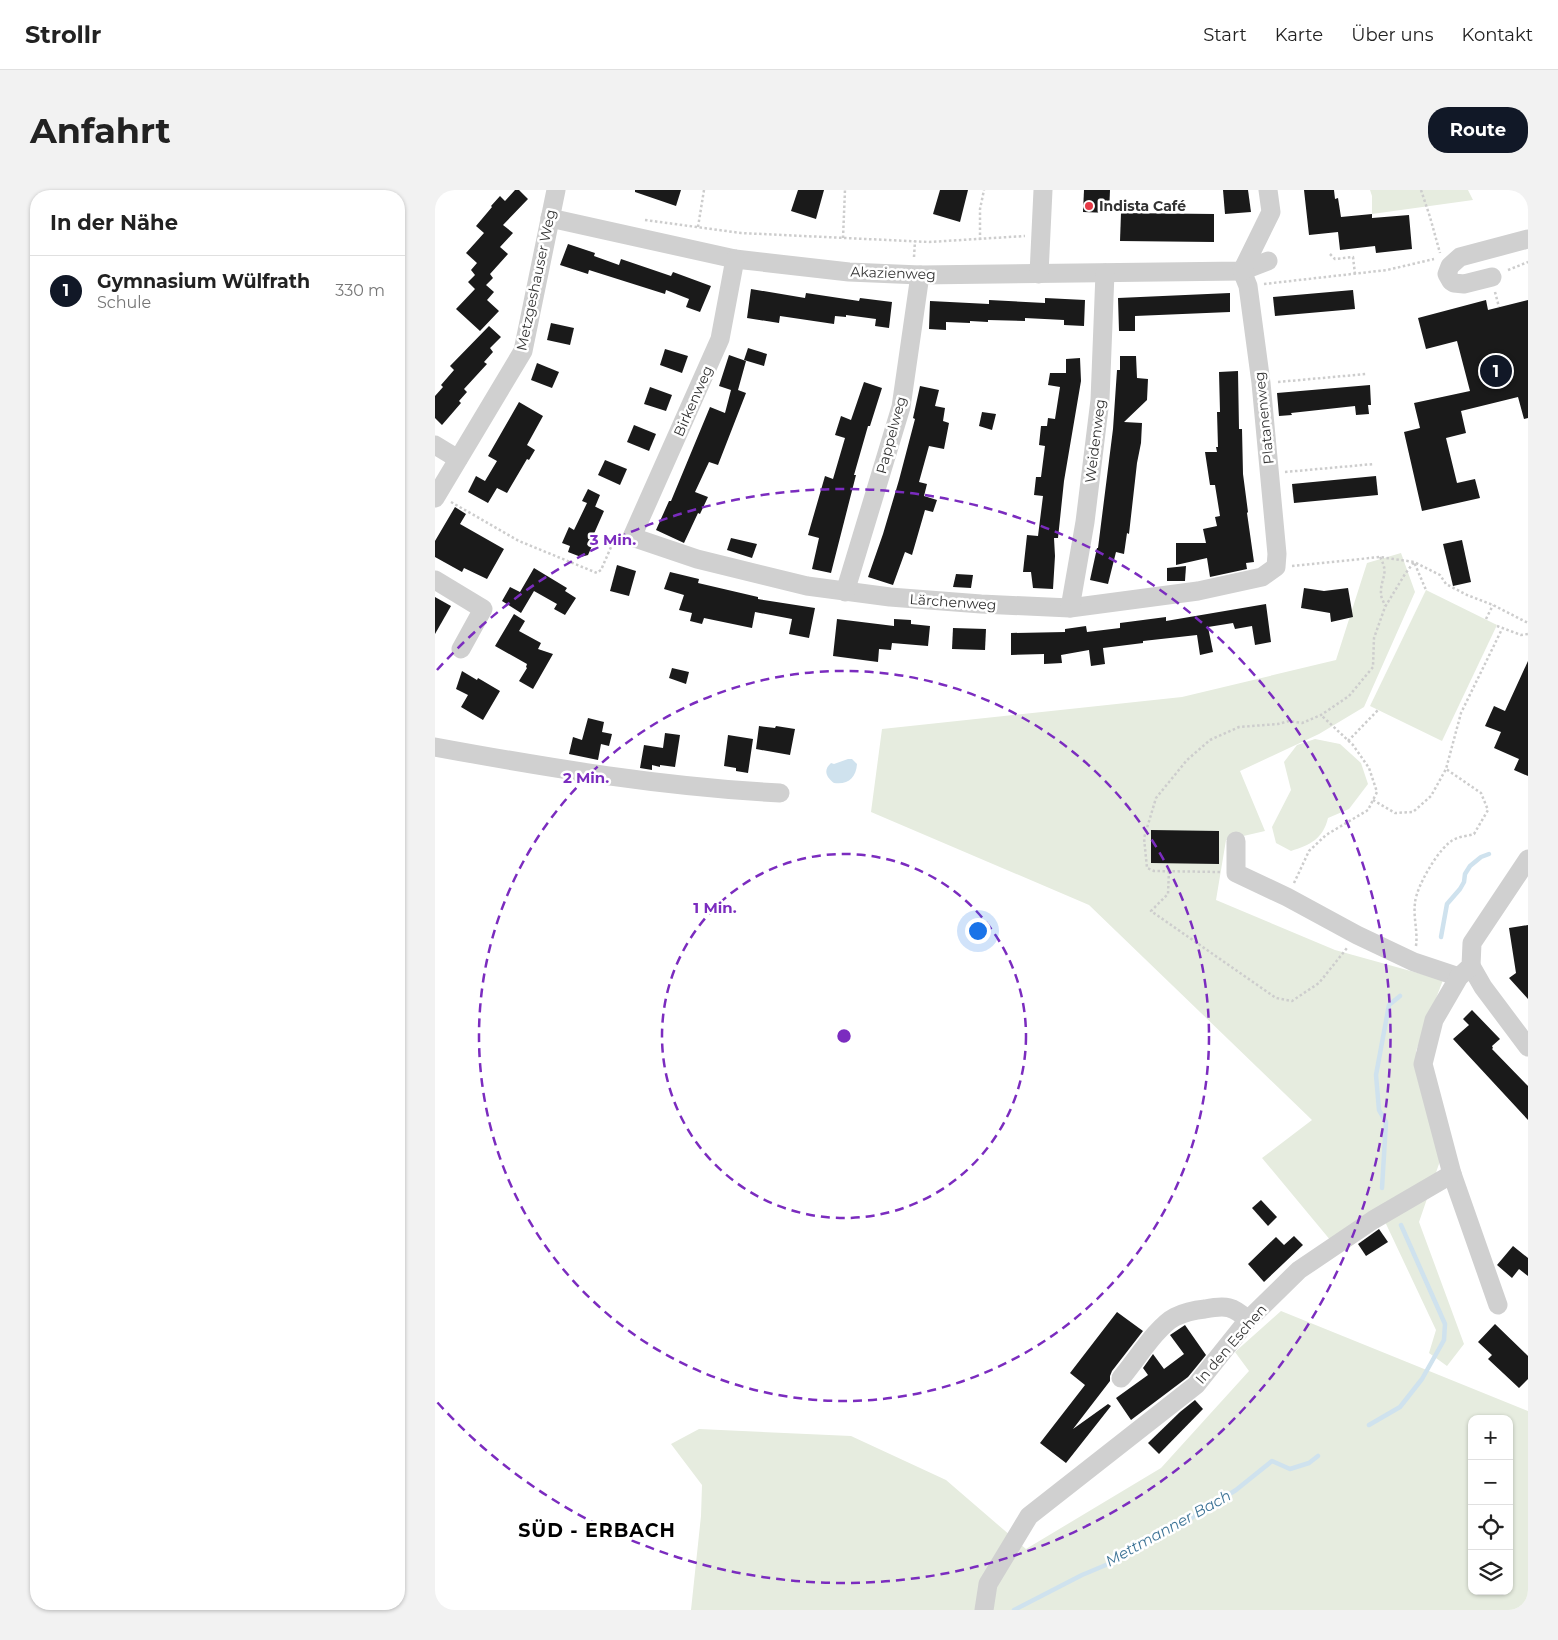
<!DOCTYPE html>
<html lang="de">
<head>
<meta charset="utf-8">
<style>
	body { margin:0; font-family:Montserrat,sans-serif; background:#f2f2f2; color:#222 }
	.controls { position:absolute; right:15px; bottom:15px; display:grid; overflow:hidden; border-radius:10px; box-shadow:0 1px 4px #0004 }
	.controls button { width:45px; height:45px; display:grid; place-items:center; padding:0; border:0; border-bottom:1px solid #e0e0e0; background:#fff; color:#222; font:25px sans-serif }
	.you { position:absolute; left:542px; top:740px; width:18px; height:18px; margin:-12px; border:4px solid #fff; border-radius:50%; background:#1a73e8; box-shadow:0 0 0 8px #1a73e833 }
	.badge { display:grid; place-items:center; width:32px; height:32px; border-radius:50%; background:#111827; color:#fff; font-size:16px; font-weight:700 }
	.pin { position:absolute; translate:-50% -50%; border:2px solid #fff; box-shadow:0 1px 5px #0006 }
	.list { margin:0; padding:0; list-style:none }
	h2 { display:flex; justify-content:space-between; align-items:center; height:65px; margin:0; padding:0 20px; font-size:21px }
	h2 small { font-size:16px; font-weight:400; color:#767676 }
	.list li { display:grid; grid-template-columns:32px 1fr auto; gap:15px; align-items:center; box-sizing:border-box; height:70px; padding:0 20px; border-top:1px solid #e0e0e0 }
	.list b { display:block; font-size:19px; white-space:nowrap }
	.list p { margin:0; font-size:16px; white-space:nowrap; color:#767676 }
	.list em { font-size:16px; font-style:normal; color:#767676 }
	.icon { flex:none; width:28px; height:28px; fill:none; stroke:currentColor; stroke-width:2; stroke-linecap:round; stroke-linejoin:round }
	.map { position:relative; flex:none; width:1093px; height:1420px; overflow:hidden; border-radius:20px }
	header { display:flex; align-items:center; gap:30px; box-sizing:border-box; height:70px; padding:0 25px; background:#fff; border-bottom:1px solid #e0e0e0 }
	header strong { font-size:24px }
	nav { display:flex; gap:28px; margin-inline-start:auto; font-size:18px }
	.intro { display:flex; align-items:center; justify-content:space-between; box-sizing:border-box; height:120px; padding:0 30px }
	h1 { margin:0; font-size:35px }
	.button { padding:12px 22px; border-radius:20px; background:#111827; color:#fff; font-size:18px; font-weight:700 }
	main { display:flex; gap:30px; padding:0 30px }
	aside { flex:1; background:#fff; border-radius:20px; box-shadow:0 1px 4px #0004 }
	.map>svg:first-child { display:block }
</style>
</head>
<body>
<header>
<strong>Strollr</strong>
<nav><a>Start</a><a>Karte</a><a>Über uns</a><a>Kontakt</a></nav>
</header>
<div class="intro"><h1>Anfahrt</h1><a class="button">Route</a></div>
<main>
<aside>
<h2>In der Nähe<small></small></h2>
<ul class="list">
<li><span class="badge">1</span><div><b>Gymnasium Wülfrath</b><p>Schule</p></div><em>330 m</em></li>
</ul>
</aside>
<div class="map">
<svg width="1093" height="1420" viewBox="0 0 1093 1420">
	<rect width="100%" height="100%" fill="#fff"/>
	<!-- green -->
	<g fill="#e6ecdf" fill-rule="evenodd">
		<path d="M935,0H1033L1038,10L937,24V6Z"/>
		<path d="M966,363L980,402L929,517L884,544L805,581L830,641L791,650L781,710L900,760L1008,790L981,861L1005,971L984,1032L1029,1154L1012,1176L994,1163L1001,1140L944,1019L896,1051L827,968L877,930L654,715L436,622L447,539L747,507L901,470L932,373Z"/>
		<path d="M991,400L1062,435L1007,551L935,516Z"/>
		<path d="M880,549L905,554L926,573L933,594L914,619L893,628C888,649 875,655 856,661L841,653L837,637L856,600L849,572L862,555Z"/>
		<path d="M846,1121L1093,1221V1420H256L266,1326L267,1295L236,1254L264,1239L416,1246L511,1290L591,1359L726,1278L814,1181L800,1162ZM1037,1229H1074V1401H1037Z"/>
	</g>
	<!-- water -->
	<path fill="#cfe2ee" d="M413,569H417L422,574C421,588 413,595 399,593C391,587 388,580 396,573L399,574Z"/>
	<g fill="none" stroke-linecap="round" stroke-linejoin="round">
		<!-- stream -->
		<g stroke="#cfe2ee" stroke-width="4.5">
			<path d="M1006,747L1012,714L1025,699L1029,692L1030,684L1035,676L1046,667L1054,664"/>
			<path d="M947,998L951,932L944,920L941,885L954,815L965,806"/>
			<path d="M934,1235L965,1217L987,1189L1009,1150L1010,1134L966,1035"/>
			<path d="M579,1420L647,1385L678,1372L742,1337L801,1300L837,1271L855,1279L874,1273L883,1266"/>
		</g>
	</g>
	<!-- building -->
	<g fill="#1a1a1a">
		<path d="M80,0H84L93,9L68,35L78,43L65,57L73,64L55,84L58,88L51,95L59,102L52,110L64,121L45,141L21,119L40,99L33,92L40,85L36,80L42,73L31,63L49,43L41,36L57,17L56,16L65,6L70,11Z"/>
		<path d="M200,0H246L241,16L200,2Z"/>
		<path d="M363,0H389L381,29L356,21Z"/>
		<path d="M505,0H533L525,32L498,24Z"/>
		<path d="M649,0H675L674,23L648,22Z"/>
		<path d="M788,0H813L816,22L790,24Z"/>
		<path d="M869,0H899L900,9L903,8L906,27L937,24V28L974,25L977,59L941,63L940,56L905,60L903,42L874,45Z"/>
		<path d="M686,23L779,24V52L685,51Z"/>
		<path d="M133,54L160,63L159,66L184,75L186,69L236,86L238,82L276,96L265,122L251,117L254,109L231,100L230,104L154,80L153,84L125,75Z"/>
		<path d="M316,99L370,108L371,103L424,111L425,108L457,112L454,138L440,136L441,129L411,125V127L400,126L399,134L345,126L344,133L312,128Z"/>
		<path d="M918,100L920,119L840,126L838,107Z"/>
		<path d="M795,103V122L700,126V141H684L683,108Z"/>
		<path d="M610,108L650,110L649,136L629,135V130L590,128V131L553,130V132L535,131V133L511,132V140L494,139L495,111L554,114V110L610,113Z"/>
		<path d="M1051,110L1053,120L1093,110V228L1089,229L1083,207L1026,221L1031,243L1011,248L1022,293L1040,289L1045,308L987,321L969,242L985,238L979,213L1035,201L1022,151L991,159L983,128Z"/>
		<path d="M116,133L139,138L135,155L112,150Z"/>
		<path d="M54,136L66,147L55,158L58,162L49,172L52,174L29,199L32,202L24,211L26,213L7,235L0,228V206L8,197L6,195L19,180L15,176Z"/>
		<path d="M313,158L332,164L329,176L309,170Z"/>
		<path d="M230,159L253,166L247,183L225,175Z"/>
		<path d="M294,165L311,171L303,200L311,203L283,275L274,272L260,302L273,307L265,324L263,323L249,353L221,340L234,311H236L275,217L290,223L296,200L284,196Z"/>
		<path d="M685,166H701L702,188L713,189L712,210L689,232L707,233L706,253L702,273L694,344L692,343L689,364L681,362L673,394L655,390L662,358H663L678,239L682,180H685Z"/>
		<path d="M645,168L646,191L629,291L623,348H619L620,366L618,399L598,398L596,382H588L592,345L603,346L608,306L599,305L601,287H606L610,256L604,255L606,236H612L613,228L620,229L625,197L613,195L615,183H631V169Z"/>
		<path d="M102,173L124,182L117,198L96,190Z"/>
		<path d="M803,181L804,239H807L808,284L813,322L812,323L819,372L811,373L812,379L775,387L772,368L741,375V353H771L768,339L782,336L780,327L785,326L780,295H775L770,262H782L781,257H783L782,222H785L784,182Z"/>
		<path d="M429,192L447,198L435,236H433L419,285H421L396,383L377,379L384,348L373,345L390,286L398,289L410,248L400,245L406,226L416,230Z"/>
		<path d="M935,195L936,215H933L934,224L921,225L920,216L856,223L857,225L844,226L842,203Z"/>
		<path d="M485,196L504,200L500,216L510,218L508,231L514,233L509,259L494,256L484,292L492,294L489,306L502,310L498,322L490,320L477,365L470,362L458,395L433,387L448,344L464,290L480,229L478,228Z"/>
		<path d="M215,197L237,205L231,221L209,214Z"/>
		<path d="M84,212L108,226L92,255L100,260L94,270L92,269L72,303L62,298L53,313L33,302L41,286L50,291L62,271L53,266Z"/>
		<path d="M547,222L561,224L557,240L544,236Z"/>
		<path d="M199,235L221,244L214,261L192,252Z"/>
		<path d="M170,270L192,279L185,295L163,285Z"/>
		<path d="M941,286L943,305L859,313L857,294Z"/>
		<path d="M153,299L165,305L160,317L155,314L169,321L154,355L157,356L153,365L146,367L133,362L135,356L127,353L134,337L139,340L152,313L147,311Z"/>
		<path d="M20,317L31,324L25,334L69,359L52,389L29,378L27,382L0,367V351Z"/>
		<path d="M296,348L322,354L317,368L292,360Z"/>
		<path d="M1027,350L1036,392L1018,396L1008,354Z"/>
		<path d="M182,375L201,381L194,406L175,401Z"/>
		<path d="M751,376L750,391H732V378Z"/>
		<path d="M99,378L132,398L130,401L141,408L130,425L119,419L122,414L99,401L86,423L67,411L75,397L85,402Z"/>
		<path d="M235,382L264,389L263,393L323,407V409L380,418L374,448L354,444L357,429L320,422L317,438L269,428L267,434L255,431L257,423L244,420L249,405L229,399Z"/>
		<path d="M521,384L538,385L536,398L518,397Z"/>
		<path d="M869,398L889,401L913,398L918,427L896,432L895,423L866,418Z"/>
		<path d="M0,407L16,416L0,444Z"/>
		<path d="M831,414L836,452L820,455L817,436L800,439L798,433L773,437L778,462L765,465L762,445L708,451V453L668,458L670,474L656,476L654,460L626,465L627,473L609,474V464L576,465V443L630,442V439L651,436L652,442L685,438V433L731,427V431Z"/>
		<path d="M79,424L90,431L84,441L106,453L103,459L118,464L98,499L84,491L92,478L91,477L92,474L60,456Z"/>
		<path d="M402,429L459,436V429L476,430V434L495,436L493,456L457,453L456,460L444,459L443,472L398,466Z"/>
		<path d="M518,438L551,439L550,460L517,459Z"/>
		<path d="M1093,471V586L1079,580L1084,569L1059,558L1066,542L1050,536L1059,516L1070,521Z"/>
		<path d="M237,478L254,482L251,494L234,488Z"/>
		<path d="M27,481L42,490L43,488L65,501L48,530L26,517L33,505L21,499Z"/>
		<path d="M153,528L169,532L167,542L177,544L174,556L166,554L163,570L134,564L138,547L147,550Z"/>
		<path d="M324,536L340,538L341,536L360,539L355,565L321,559Z"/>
		<path d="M230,543L245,545L240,577L225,575V577L217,575V580L205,578L209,555L228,558Z"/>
		<path d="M293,545L318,549L313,583L301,581V578L289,576Z"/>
		<path d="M716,640L784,641V674L716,673Z"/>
		<path d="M1093,735V809L1074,788L1081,783L1074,738Z"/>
		<path d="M1037,820L1065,849L1057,856L1058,858L1057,859L1093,896V930L1018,849L1034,835L1028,829Z"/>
		<path d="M826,1010L842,1027L833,1036L817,1018Z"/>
		<path d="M944,1039L953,1052L931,1066L923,1054Z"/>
		<path d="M859,1046L868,1055L829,1092L813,1074L841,1047L849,1055Z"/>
		<path d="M1078,1056L1093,1068V1086L1084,1079L1077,1088L1062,1075Z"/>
		<path d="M682,1122L708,1141L677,1181L675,1186V1191L638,1239L673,1214L676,1216L631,1273L605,1253L650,1195L635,1183Z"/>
		<path d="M1060,1134L1093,1166V1189L1084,1198L1053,1169L1057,1165L1043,1152Z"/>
		<path d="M750,1135L771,1165L753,1187L696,1230L681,1208L713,1185L708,1178L718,1164L729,1179L749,1164L735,1145Z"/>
		<path d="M760,1210L768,1219L724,1264L713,1253L745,1222Z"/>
	</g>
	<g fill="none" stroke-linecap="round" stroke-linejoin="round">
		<!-- path -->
		<g stroke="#cdcdcd" stroke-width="2.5" stroke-dasharray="2.5 2.5" stroke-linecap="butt">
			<path d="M986,0L995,27L1005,63"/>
			<path d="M210,30L306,43L494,52L590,46"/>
			<path d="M263,37L269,0"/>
			<path d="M408,48L410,0"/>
			<path d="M545,50V19L549,0"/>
			<path d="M895,64L900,69L918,67L920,84"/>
			<path d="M479,67L480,51"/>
			<path d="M1073,80L1093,72"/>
			<path d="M829,94L952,80L999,69"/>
			<path d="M1060,102L1064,117"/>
			<path d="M843,192L931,184"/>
			<path d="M850,282L939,274"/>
			<path d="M16,312L84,351L162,383L166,380L180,348"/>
			<path d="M945,367C955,385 945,388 946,404C946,408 949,412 950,416"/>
			<path d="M857,376L945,367L979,372L1005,385L1011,394L1032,405L1058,415L1093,433"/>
			<path d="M1051,429L1058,415"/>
			<path d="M1062,436L1086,445L1093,444"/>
			<path d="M913,551L943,520"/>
			<path d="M938,610L960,623L978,622L996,606L1011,579L1026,523L1067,439"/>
			<path d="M734,681L733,704L716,721L841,808L857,811L884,793L912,758"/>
			<path d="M785,682L719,681L712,678L709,648L721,608L752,570L775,550L804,537L843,534L854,531L867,533L886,525L914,506L938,477L939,448L950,417L970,384L979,372L991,400"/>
			<path d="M859,693L874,661L891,645L933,620L942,602L934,578L918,555L886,525"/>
			<path d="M981,756C983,741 978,727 980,713C981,697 1005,655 1020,649C1026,646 1033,646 1039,644L1053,620L1046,603L1011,579"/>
		</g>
		<!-- minor -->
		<g stroke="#d0d0d0" stroke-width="19">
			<path d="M115,28L300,69L414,82L485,85L807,81L833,71"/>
			<path d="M300,69L285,149L197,347L262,369L372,396L455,407L546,414L635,418L763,401L827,387L841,377L842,364L826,193L813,96L807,81"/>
			<path d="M807,81L836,22L833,0"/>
			<path d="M604,84L608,0"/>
			<path d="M1057,87L1029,94L1019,93L1016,91L1012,84L1015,76L1025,67L1093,49"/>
			<path d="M0,255L23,269"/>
			<path d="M0,308L88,161L121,0"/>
			<path d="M0,390L48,419L26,459"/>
			<path d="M410,402L466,217L485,85"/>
			<path d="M635,418L650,332L665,210L670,83"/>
			<path d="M0,557C114,578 229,597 345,603"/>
			<path d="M801,651V683L852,707L922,745L979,772L1024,787"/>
			<path d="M1036,776L1048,797L1093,857"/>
			<path d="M1063,1115L1017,984L988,874L999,830L1024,787L1036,776L1037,753L1093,669"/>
			<path d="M686,1188C700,1172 722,1136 740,1127C750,1122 760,1120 770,1119C791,1115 798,1116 813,1130"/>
			<path d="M549,1420L553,1394L594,1326L761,1195L813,1130L864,1080L938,1030L1017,984"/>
		</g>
	</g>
	<!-- distance rings -->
	<g fill="none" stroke="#7b2cbf" stroke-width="2.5" stroke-dasharray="9 6">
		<circle cx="409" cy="846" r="182"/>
		<circle cx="409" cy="846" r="365"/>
		<path d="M2 480A547 547 0 1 1 2 1212"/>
	</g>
	<!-- markers -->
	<circle fill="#e63946" stroke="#fff" stroke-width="2" cx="654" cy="16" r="5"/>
	<g text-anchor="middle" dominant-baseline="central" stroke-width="5" stroke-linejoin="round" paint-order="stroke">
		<!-- poi labels -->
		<g font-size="14" font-weight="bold" fill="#333" stroke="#fff" text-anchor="start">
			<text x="664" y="16">Indista Café</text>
		</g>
		<!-- street labels -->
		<g font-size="14" fill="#333" stroke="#fff">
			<text transform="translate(458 83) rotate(2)">Akazienweg</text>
			<text transform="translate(101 90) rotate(-78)">Metzgeshauser Weg</text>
			<text transform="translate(258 211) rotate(-66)">Birkenweg</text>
			<text transform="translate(829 228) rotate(-96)">Platanenweg</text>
			<text transform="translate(456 245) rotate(-75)">Pappelweg</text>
			<text transform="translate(660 251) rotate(-83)">Weidenweg</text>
			<text transform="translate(518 412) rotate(4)">Lärchenweg</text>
			<text transform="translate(796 1154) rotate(-49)">In den Eschen</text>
		</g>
		<!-- water labels -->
		<g font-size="15" font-style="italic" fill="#3f7597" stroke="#fff">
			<text transform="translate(733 1338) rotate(-29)">Mettmanner Bach</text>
		</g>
		<!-- district labels -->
		<g font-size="19" font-weight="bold" letter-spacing="1" fill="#000" stroke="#fff">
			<text x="162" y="1340">SÜD - ERBACH</text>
		</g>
	</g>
	<circle cx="409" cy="846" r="8" fill="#7b2cbf" stroke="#fff" stroke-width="2.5"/>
	<g font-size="15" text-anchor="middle" font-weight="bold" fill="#7b2cbf" stroke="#fff" stroke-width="5" stroke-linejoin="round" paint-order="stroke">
		<text x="178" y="355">3 Min.</text>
		<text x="151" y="593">2 Min.</text>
		<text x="280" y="723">1 Min.</text>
	</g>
</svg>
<div class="controls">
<button>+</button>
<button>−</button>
<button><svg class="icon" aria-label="locate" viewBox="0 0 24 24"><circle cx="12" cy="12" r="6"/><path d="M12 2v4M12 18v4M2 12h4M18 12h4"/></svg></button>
<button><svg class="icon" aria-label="layers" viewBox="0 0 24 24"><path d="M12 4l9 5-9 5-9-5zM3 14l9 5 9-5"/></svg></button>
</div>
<div class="you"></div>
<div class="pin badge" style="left:1061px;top:181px">1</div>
</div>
</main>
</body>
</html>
